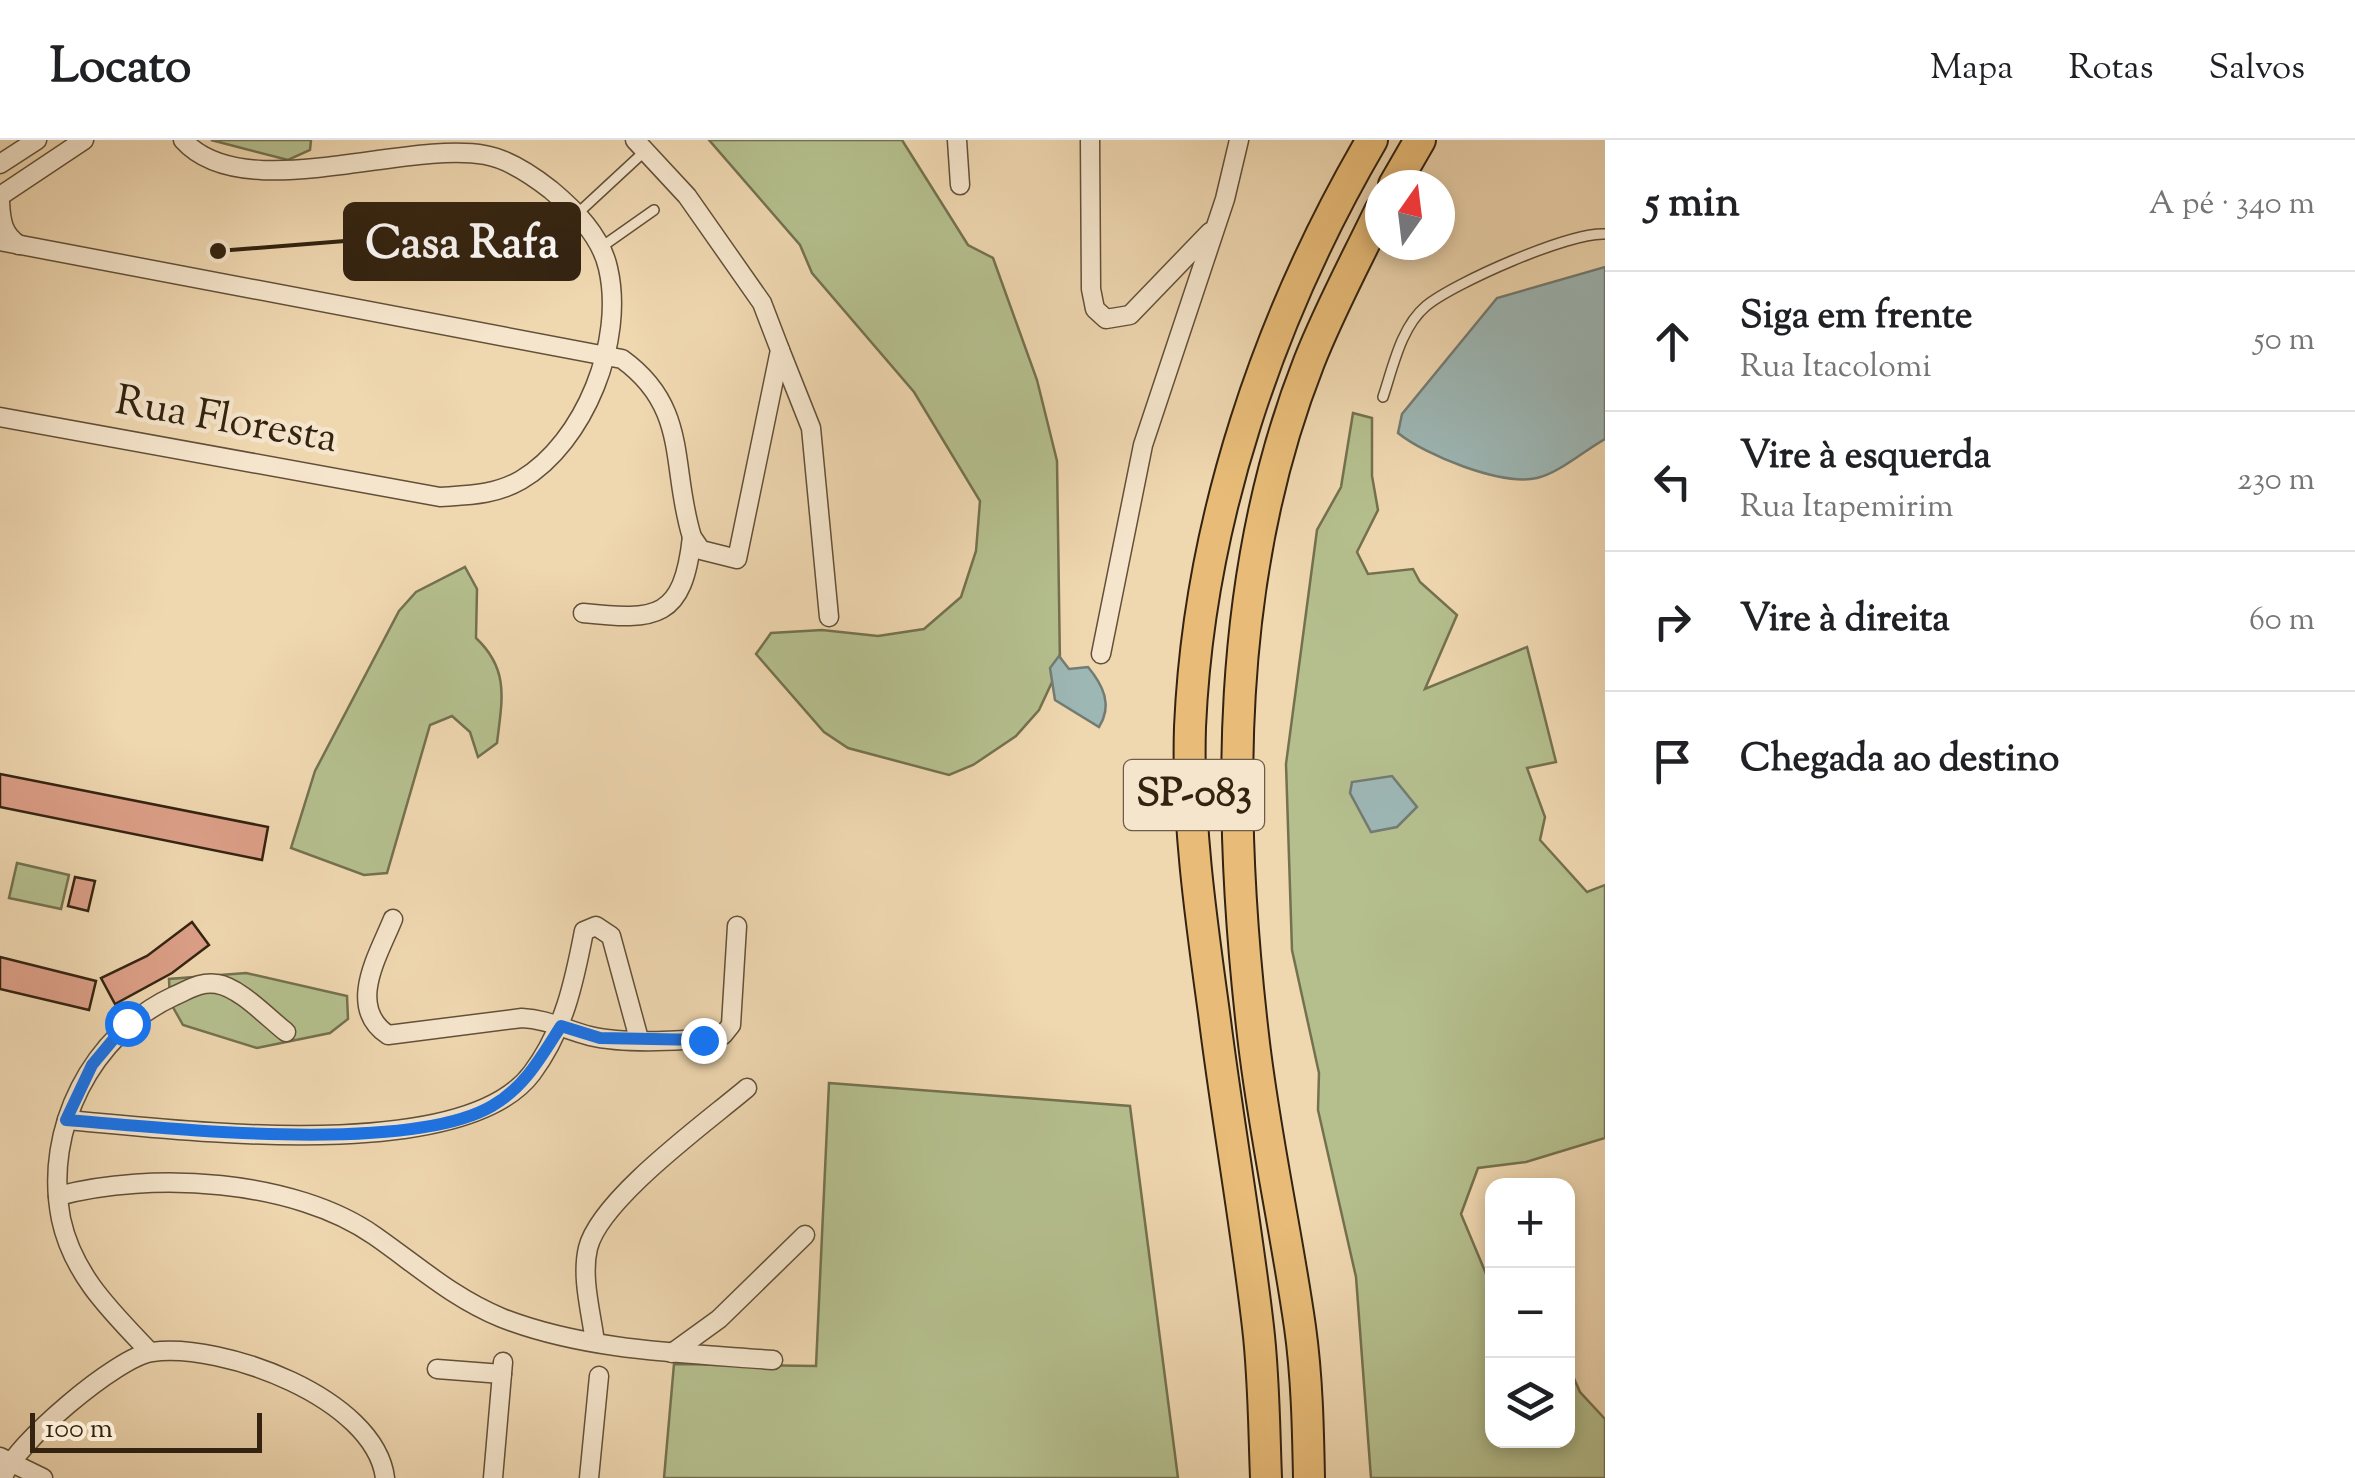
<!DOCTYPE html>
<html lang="pt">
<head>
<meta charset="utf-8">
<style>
	body { margin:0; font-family:"Sorts Mill Goudy",serif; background:#f2f2f2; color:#202124 }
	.controls { position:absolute; right:30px; bottom:30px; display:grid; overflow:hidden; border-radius:20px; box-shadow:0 5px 15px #0003 }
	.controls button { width:90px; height:90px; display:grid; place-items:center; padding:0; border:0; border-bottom:2px solid #e0e0e0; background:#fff; color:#202124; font:50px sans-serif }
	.compass { position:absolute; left:1365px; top:30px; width:90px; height:90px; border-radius:50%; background:#fff; box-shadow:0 5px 15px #0003; rotate:14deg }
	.scale { position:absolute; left:30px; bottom:25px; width:232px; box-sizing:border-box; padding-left:10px; border:5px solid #332310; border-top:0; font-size:28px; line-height:35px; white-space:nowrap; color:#332310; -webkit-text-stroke:8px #f5e5cc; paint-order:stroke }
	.stop { position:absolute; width:30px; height:30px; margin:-22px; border:8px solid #1a73e8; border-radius:50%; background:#fff }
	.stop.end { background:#1a73e8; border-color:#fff; box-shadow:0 2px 10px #0008 }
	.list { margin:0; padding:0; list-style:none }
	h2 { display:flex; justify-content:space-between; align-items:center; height:130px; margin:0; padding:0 40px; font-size:42px }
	h2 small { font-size:32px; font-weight:400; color:#757577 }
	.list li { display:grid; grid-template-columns:65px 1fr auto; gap:30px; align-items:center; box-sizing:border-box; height:140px; padding:0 40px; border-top:2px solid #e0e0e0 }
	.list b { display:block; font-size:38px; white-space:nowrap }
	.list p { margin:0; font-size:32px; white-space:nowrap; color:#757577 }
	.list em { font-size:32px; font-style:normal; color:#757577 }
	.icon { flex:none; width:55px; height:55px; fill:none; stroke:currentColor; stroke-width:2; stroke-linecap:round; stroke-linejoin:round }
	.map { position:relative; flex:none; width:1605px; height:1338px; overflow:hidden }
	header { display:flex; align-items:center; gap:60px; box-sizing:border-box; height:140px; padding:0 50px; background:#fff; border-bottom:2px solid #e0e0e0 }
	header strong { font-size:48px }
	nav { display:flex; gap:55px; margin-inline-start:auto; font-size:35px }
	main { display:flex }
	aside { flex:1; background:#fff }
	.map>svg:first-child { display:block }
</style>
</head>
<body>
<header>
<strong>Locato</strong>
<nav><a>Mapa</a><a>Rotas</a><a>Salvos</a></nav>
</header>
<main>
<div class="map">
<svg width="1605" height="1338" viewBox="0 0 1605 1338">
	<rect width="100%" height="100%" fill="#efd7b0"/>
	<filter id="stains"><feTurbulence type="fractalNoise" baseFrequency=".002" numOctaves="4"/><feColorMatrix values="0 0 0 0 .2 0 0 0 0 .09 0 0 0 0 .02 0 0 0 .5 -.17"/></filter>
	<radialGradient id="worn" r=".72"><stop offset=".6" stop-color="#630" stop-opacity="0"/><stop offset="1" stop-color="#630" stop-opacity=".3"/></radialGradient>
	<!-- green -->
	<g fill="#b5bf8e" stroke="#74714f" stroke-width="2.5">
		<path d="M211,0H311L310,10L288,20Z"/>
		<path d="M709,0H902L968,105L993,118L1037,240L1057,321L1060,525L1039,570L1016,596L973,625L949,635L848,608L824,592L756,514L771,493L822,490L878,496L924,489L961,457L976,411L980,361L914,252L812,133L800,105Z"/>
		<path d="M1353,273L1372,278V336L1378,370L1357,412L1368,434L1413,429L1420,442L1457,475L1425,549L1527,507L1556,622L1527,628L1545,677L1540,700L1587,752L1605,745V998L1526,1022L1478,1028L1461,1074L1492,1148V1300H1568V1225L1580,1252L1605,1279V1338H1371L1356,1137L1318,970L1319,933L1292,810L1286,624L1317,390L1341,347Z"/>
		<path d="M465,427L477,449L476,498C510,530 502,560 497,603L478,617L470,592L452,576L430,585L387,733L364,735L291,708L315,631L399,471L416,452Z"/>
		<path d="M17,723L69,735L61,769L9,758Z"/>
		<path d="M246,833L347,856L348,879L330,893L257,908L183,885L170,862L169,839Z"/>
		<path d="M829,943L1130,966L1178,1338H664L674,1224L816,1226Z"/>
	</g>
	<!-- water -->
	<g fill="#9db7b5" stroke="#737c73" stroke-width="2.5">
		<path d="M1605,127V299C1585,310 1559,333 1537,338C1501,346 1425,315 1398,293L1402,274L1497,158Z"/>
		<path d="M1059,516L1069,529L1088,527C1103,545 1113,565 1099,587L1055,560L1050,528Z"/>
		<path d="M1392,636L1417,667L1397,687L1371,692L1350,653L1352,642Z"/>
	</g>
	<!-- building -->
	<g fill="#dd9f88" stroke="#332310" stroke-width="2.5">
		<path d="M0,634L268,687L262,720L0,667Z"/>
		<path d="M75,737L95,741L88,771L68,766Z"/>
		<path d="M192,782L209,805L172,833L115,864L101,838L147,816Z"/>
		<path d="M0,817L96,841L89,870L0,849Z"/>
	</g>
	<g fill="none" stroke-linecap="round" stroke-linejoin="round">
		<defs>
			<g id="service">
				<path d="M577,74L645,11"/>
				<path d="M600,108L654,70"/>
				<path d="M1383,257C1393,227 1401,187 1426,166C1454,143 1569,92 1605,94"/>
			</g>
			<g id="minor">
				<path d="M957,0L960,45"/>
				<path d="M1090,0L1091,149L1095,169L1106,179L1130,175L1210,92"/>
				<path d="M0,24L37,0"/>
				<path d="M0,56L84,0"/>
				<path d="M0,62C1,82 3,94 19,105"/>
				<path d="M0,101L622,219C690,268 670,327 692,397L701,410L737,419L780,210L762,163L687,56L635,0"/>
				<path d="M780,210L811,288L829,477"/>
				<path d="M0,277L440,357C469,355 495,355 521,340C585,302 625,200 608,128C601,96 575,70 551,50C532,35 508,19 485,15C403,0 243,67 183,0"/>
				<path d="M583,473C657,481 683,479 692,397"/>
				<path d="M1101,514L1143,305L1225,59L1239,0"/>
				<path d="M393,779C378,816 346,867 388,895L522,878C547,879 566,890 590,896C624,904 689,902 723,895L731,885L737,786"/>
				<path d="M67,980C174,989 462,1027 532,933C564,890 574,843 584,791L596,786L611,796L639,899"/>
				<path d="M58,1056C151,1031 294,1039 375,1096C418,1126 453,1158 502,1178C587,1211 683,1213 773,1220"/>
				<path d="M595,1202C591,1172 581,1137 588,1108C600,1059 707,982 747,948"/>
				<path d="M149,1211C111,1171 73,1135 61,1079C43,989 92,894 174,856C188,850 201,841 217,844C239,847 268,878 286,892"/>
				<path d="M672,1213L719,1179L805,1095"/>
				<path d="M437,1229L502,1234"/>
				<path d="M0,1317L43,1338"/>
				<path d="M3,1338C12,1306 118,1216 152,1212C222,1202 375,1258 385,1338"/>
				<path d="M493,1338L503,1222"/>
				<path d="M589,1338L599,1236"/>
			</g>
			<g id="motorway">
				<path d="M1394,45L1420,0"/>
				<path d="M1266,1338C1264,1288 1264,1237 1258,1187C1246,1082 1227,978 1214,873C1201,779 1187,681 1190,587C1199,381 1269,176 1372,0"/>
				<path d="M1309,1338C1308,1287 1307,1237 1300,1187C1286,1089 1264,993 1253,895C1227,671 1225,435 1309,222C1329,171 1356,121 1380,71"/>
			</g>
		</defs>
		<!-- service casing -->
		<use href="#service" stroke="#625038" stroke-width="12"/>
		<!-- minor casing -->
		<use href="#minor" stroke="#625038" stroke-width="21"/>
		<!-- motorway casing -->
		<use href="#motorway" stroke="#332310" stroke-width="34"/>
		<!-- service -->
		<use href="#service" stroke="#f5e5cc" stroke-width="9"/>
		<!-- minor -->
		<use href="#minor" stroke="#f5e5cc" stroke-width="18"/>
		<!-- motorway -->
		<use href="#motorway" stroke="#e8bc78" stroke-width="30"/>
	</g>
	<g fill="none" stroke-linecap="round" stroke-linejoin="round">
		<!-- route -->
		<path stroke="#1a73e8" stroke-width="12" d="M127,883L92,925L66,980C166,988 408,1015 492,966C525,947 541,917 561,886L600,898L703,900"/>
	</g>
	<g text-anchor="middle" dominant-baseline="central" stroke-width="9" stroke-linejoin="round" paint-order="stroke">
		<!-- shield labels -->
		<rect fill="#f5e5cc" stroke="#6d5d48" stroke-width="2.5" x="1124" y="620" width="140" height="70" rx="8"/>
		<g font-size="40" font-weight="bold" fill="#332310">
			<text x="1194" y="655">SP-083</text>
		</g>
		<!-- street labels -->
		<g font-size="42" fill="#332310" stroke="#f5e5cc">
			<text transform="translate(226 282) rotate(10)">Rua Floresta</text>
		</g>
	</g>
	<!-- callouts -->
	<path fill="none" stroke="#332310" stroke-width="4" d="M218 111L345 101"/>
	<circle fill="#332310" stroke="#f5e5cc" stroke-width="4" cx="218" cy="111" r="10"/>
	<rect fill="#332310" stroke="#332310" stroke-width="4" x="345" y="64" width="234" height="75" rx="10"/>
	<g font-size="45" text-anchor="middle" font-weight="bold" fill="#fff">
		<text x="462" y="117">Casa Rafa</text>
	</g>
	<rect width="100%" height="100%" filter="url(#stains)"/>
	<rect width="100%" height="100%" fill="url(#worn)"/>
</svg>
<div class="controls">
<button>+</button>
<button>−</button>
<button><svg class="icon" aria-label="layers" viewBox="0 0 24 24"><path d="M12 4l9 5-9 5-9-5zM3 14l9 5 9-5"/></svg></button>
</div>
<svg class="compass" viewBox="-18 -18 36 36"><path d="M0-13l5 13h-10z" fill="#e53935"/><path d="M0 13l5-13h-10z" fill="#757577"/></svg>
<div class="scale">100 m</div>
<div class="stop" style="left:127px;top:883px"></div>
<div class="stop end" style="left:703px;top:900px"></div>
</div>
<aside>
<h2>5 min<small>A pé · 340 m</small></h2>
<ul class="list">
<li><svg class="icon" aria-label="ahead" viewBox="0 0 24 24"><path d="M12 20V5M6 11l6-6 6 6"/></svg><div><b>Siga em frente</b><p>Rua Itacolomi</p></div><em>50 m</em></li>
<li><svg class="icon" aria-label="left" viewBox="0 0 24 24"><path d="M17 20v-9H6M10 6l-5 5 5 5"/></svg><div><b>Vire à esquerda</b><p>Rua Itapemirim</p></div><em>230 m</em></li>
<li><svg class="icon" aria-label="right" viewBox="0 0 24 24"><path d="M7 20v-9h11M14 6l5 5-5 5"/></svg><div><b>Vire à direita</b></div><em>60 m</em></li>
<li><svg class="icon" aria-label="arrive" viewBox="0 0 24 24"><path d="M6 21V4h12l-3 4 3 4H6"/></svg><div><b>Chegada ao destino</b></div></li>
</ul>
</aside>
</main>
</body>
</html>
